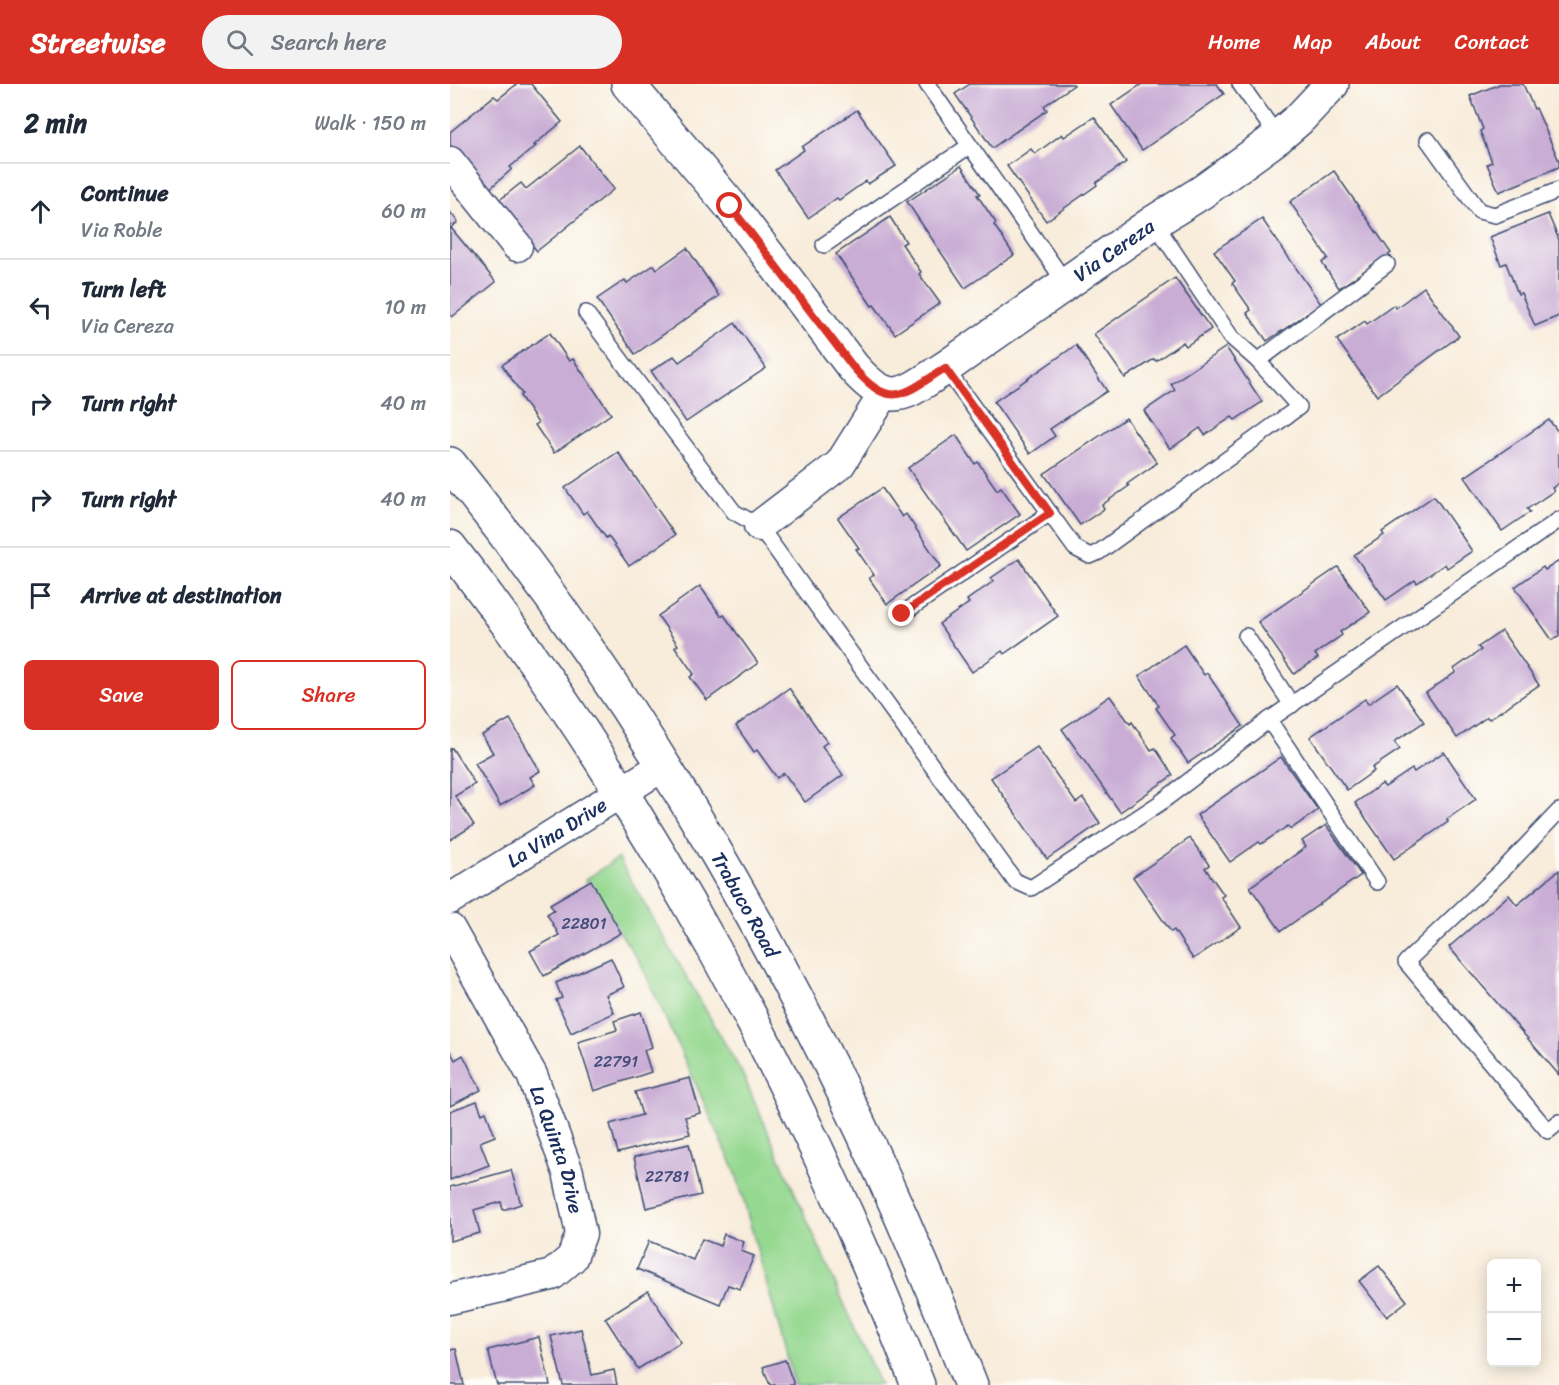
<!DOCTYPE html>
<html lang="en">
<head>
<meta charset="utf-8">
<style>
	body { margin:0; font-family:Sriracha,sans-serif; background:#f2f2f3; color:#1f2937 }
	.controls { position:absolute; right:18px; bottom:18px; display:grid; overflow:hidden; border-radius:9px; box-shadow:0 3px 15px #0003 }
	.controls button { width:54px; height:54px; display:grid; place-items:center; padding:0; border:0; border-bottom:2px solid #e0e1e3; background:#fff; color:#1f2937; font:30px sans-serif }
	.stop { position:absolute; width:18px; height:18px; margin:-14px; border:4px solid #d93025; border-radius:50%; background:#fff }
	.stop.end { background:#d93025; border-color:#fff; box-shadow:0 2px 6px #0008 }
	.list { margin:0; padding:0; list-style:none }
	h2 { display:flex; justify-content:space-between; align-items:center; height:78px; margin:0; padding:0 24px; font-size:26px }
	h2 small { font-size:20px; font-weight:400; color:#747a83 }
	.list li { display:grid; grid-template-columns:39px 1fr auto; gap:18px; align-items:center; box-sizing:border-box; height:96px; padding:0 24px; border-top:2px solid #e0e1e3 }
	.list b { display:block; font-size:22px; white-space:nowrap }
	.list p { margin:0; font-size:20px; white-space:nowrap; color:#747a83 }
	.list em { font-size:20px; font-style:normal; color:#747a83 }
	.actions { display:flex; gap:12px; padding:18px 24px }
	.actions a { flex:1; padding:14px 0; border:2px solid #d93025; border-radius:9px; text-align:center; font-size:21px; color:#d93025 }
	.actions .main { background:#d93025; color:#fff }
	.icon { flex:none; width:33px; height:33px; fill:none; stroke:currentColor; stroke-width:2; stroke-linecap:round; stroke-linejoin:round }
	.map { position:relative; flex:none; width:1109px; height:1301px; overflow:hidden }
	header { display:flex; align-items:center; gap:36px; box-sizing:border-box; height:84px; padding:0 30px; background:#d93025; color:#fff }
	header strong { font-size:28px }
	nav { display:flex; gap:33px; margin-inline-start:auto; font-size:21px }
	.search { width:420px; height:54px; background:#f2f2f3; display:flex; align-items:center; gap:15px; box-sizing:border-box; padding:0 21px; border-radius:33px; color:#747a83; font-size:22px }
	main { display:flex }
	aside { flex:1; background:#fff }
	.map>svg:first-child { display:block }
</style>
</head>
<body>
<header>
<strong>Streetwise</strong>
<div class="search"><svg class="icon" aria-label="search" viewBox="0 0 24 24"><circle cx="10" cy="10" r="6"/><path d="M15 15l6 6"/></svg>Search here</div>
<nav><a>Home</a><a>Map</a><a>About</a><a>Contact</a></nav>
</header>
<main>
<aside>
<h2>2 min<small>Walk · 150 m</small></h2>
<ul class="list">
<li><svg class="icon" aria-label="ahead" viewBox="0 0 24 24"><path d="M12 20V5M6 11l6-6 6 6"/></svg><div><b>Continue</b><p>Via Roble</p></div><em>60 m</em></li>
<li><svg class="icon" aria-label="left" viewBox="0 0 24 24"><path d="M17 20v-9H6M10 6l-5 5 5 5"/></svg><div><b>Turn left</b><p>Via Cereza</p></div><em>10 m</em></li>
<li><svg class="icon" aria-label="right" viewBox="0 0 24 24"><path d="M7 20v-9h11M14 6l5 5-5 5"/></svg><div><b>Turn right</b></div><em>40 m</em></li>
<li><svg class="icon" aria-label="right" viewBox="0 0 24 24"><path d="M7 20v-9h11M14 6l5 5-5 5"/></svg><div><b>Turn right</b></div><em>40 m</em></li>
<li><svg class="icon" aria-label="arrive" viewBox="0 0 24 24"><path d="M6 21V4h12l-3 4 3 4H6"/></svg><div><b>Arrive at destination</b></div></li>
</ul>
<div class="actions"><a class="main">Save</a><a>Share</a></div>
</aside>
<div class="map">
<svg width="1109" height="1301" viewBox="0 0 1109 1301">
	<rect width="100%" height="100%" fill="#fdfcf7"/>
	<filter id="ink" filterUnits="userSpaceOnUse"><feTurbulence type="fractalNoise" baseFrequency=".0167" numOctaves="2"/><feDisplacementMap in="SourceGraphic" scale="12" xChannelSelector="R" yChannelSelector="G"/><feConvolveMatrix kernelMatrix="1 2 1 2 8 2 1 2 1" color-interpolation-filters="sRGB"/></filter>
	<filter id="wash" filterUnits="userSpaceOnUse"><feTurbulence type="fractalNoise" baseFrequency=".008" numOctaves="4" result="noise"/><feDisplacementMap in="SourceGraphic" scale="24" xChannelSelector="R" yChannelSelector="G"/><feGaussianBlur stdDeviation="1.35" result="paint"/><feColorMatrix in="noise" values="0 0 0 0 0 0 0 0 0 0 0 0 0 0 0 0 0 1.4 0 .05"/><feComposite in="paint" operator="in"/></filter>
	<g filter="url(#wash)">
		<rect width="100%" height="100%" fill="#f8ecda"/>
		<!-- green -->
		<path fill="#95d890" stroke="#588477" stroke-width="1.5" d="M168,774L292,989L430,1301H345L286,1089L191,880L135,796Z"/>
		<g id="blocks">
			<!-- building -->
			<g fill="#c9add5">
				<path d="M67,0H81L112,38L84,61L86,62L60,83L62,85L36,108L0,64V48L44,12L48,15Z"/>
				<path d="M520,0H623L624,1L594,22L597,26L542,64L505,10Z"/>
				<path d="M692,0H767L774,10L692,66L661,21Z"/>
				<path d="M1050,0H1073L1084,25L1086,24L1109,77V83L1049,108L1037,80L1042,78L1030,47L1033,45L1020,12Z"/>
				<path d="M407,26L446,82L418,100L416,97L389,116L387,114L358,134L325,86L354,66L352,63Z"/>
				<path d="M644,33L676,78L646,99L647,101L596,137L557,82L581,65L585,70L612,50L614,53Z"/>
				<path d="M130,62L164,105L87,167L47,118L71,99L76,105Z"/>
				<path d="M511,82L530,110L527,111L546,139L544,141L564,171L515,204L457,118Z"/>
				<path d="M884,87L941,169L889,204L872,179L878,174L840,118Z"/>
				<path d="M0,128L8,138L1,144L46,198L2,233L0,230Z"/>
				<path d="M1098,130L1109,156V232L1085,242L1071,209L1068,210L1056,179L1051,181L1040,153Z"/>
				<path d="M440,133L456,158L452,160L471,188L469,190L490,219L445,250L424,221L422,222L386,170Z"/>
				<path d="M812,135L871,220L817,257L797,229L801,226L782,199L785,197L764,167Z"/>
				<path d="M237,164L269,212L185,270L147,215L175,196L177,199L204,181L207,185Z"/>
				<path d="M725,194L761,245L736,262L733,258L706,277L704,275L675,294L644,250Z"/>
				<path d="M974,203L1009,252L927,312L887,256L915,237L917,240L944,221L946,224Z"/>
				<path d="M285,239L316,284L236,338L201,287L224,272L229,278Z"/>
				<path d="M100,249L119,277L123,275L161,330L104,369L85,341L88,339L70,312L72,310L52,281Z"/>
				<path d="M626,261L657,307L600,345L605,352L580,370L544,318Z"/>
				<path d="M776,263L812,318L785,336L782,333L755,351L750,344L720,365L694,327L725,306L721,300Z"/>
				<path d="M676,334L707,379L677,400L679,402L652,421L654,425L630,441L594,390Z"/>
				<path d="M1099,336L1109,349V399L1102,404L1104,407L1077,425L1080,428L1052,447L1015,393Z"/>
				<path d="M506,351L525,380L528,378L547,406L551,403L570,430L516,467L458,384Z"/>
				<path d="M168,368L225,451L179,482L158,452L156,454L137,427L133,430L115,404Z"/>
				<path d="M432,404L452,433L456,430L491,482L437,520L419,494L424,491L406,465L409,464L388,434Z"/>
				<path d="M984,412L1022,467L997,484L995,480L967,499L965,496L936,516L904,471L934,451L932,448Z"/>
				<path d="M569,475L608,532L554,570L552,567L522,588L489,540L519,519L517,516L544,497L541,494Z"/>
				<path d="M1109,477V552L1102,556L1065,503L1093,483L1095,486Z"/>
				<path d="M888,483L920,528L890,548L892,551L865,570L868,574L844,590L808,538Z"/>
				<path d="M250,502L271,532L274,531L308,579L257,616L240,593L244,590L225,563L228,561L208,532Z"/>
				<path d="M1052,547L1089,601L1039,635L1037,633L1007,654L976,609L1006,588L1004,585L1031,566L1028,563Z"/>
				<path d="M734,561L754,591L757,589L793,642L738,679L721,654L725,651L706,624L709,622L689,592Z"/>
				<path d="M947,600L974,638L944,658L950,665L922,684L924,687L897,706L860,653L915,615L918,620Z"/>
				<path d="M339,604L377,658L372,662L393,691L355,718L334,689L327,694L307,666L304,668L286,642Z"/>
				<path d="M660,612L680,640L682,638L701,666L705,664L723,691L670,728L612,645Z"/>
				<path d="M60,635L90,687L80,693L85,701L50,722L25,679L43,669L32,651Z"/>
				<path d="M587,663L626,719L633,714L650,739L597,775L541,694Z"/>
				<path d="M2,664L25,700L5,712L24,741L0,756V665Z"/>
				<path d="M994,668L1026,715L997,735L998,738L944,775L905,719L932,700L935,703L962,685L964,688Z"/>
				<path d="M831,673L868,726L841,745L838,742L811,760L809,758L780,778L747,731Z"/>
				<path d="M876,741L911,791L831,847L800,803L856,763L852,757Z"/>
				<path d="M740,754L759,781L755,784L774,811L771,813L791,843L743,875L724,846L721,848L683,793Z"/>
				<path d="M1109,786V991L999,863L1059,811L1067,821Z"/>
				<path d="M141,796L171,849L94,892L80,867L109,851L97,830L104,826L100,820Z"/>
				<path d="M161,874L174,903L156,911L164,929L121,949L106,916L112,914L106,899Z"/>
				<path d="M191,928L202,963L194,966L201,988L144,1007L128,958L167,946L164,937Z"/>
				<path d="M0,967L5,976L13,971L31,1006L0,1022Z"/>
				<path d="M240,994L250,1029L235,1033L240,1050L168,1069L160,1040L192,1031L185,1008Z"/>
				<path d="M27,1017L32,1030L36,1028L45,1052L30,1058L39,1081L0,1096V1027Z"/>
				<path d="M239,1060L251,1111L196,1124L184,1073Z"/>
				<path d="M61,1086L71,1120L53,1126L51,1118L24,1126L30,1149L0,1157V1103Z"/>
				<path d="M274,1150L294,1158L291,1167L304,1172L290,1205L278,1201L270,1220L187,1185L199,1157L243,1176L252,1155L270,1162Z"/>
				<path d="M929,1182L957,1217L937,1233L909,1197Z"/>
				<path d="M198,1207L231,1258L188,1285L155,1234Z"/>
				<path d="M131,1245L142,1291L164,1286L167,1301H113L101,1252Z"/>
				<path d="M89,1253L100,1301H47L38,1266Z"/>
				<path d="M6,1265L14,1301H0V1266Z"/>
				<path d="M335,1276L344,1301H320L313,1283Z"/>
			</g>
		</g>
	</g>
	<g filter="url(#ink)">
		<use href="#blocks" fill-opacity="0" stroke="#3c4b71" stroke-width="1.5"/>
		<g fill="none" stroke-linecap="round" stroke-linejoin="round">
			<defs>
				<g id="service">
					<path d="M477,0L617,201"/>
					<path d="M790,0L828,53"/>
					<path d="M978,56L1029,127L1045,131L1109,106"/>
					<path d="M374,161L519,62"/>
					<path d="M136,229L284,428L309,442L565,797L581,804L710,719L819,636L1109,436"/>
					<path d="M808,277L937,180"/>
					<path d="M495,284L625,464L640,472L649,468L849,323L808,277L781,253L704,138"/>
					<path d="M452,530L600,429"/>
					<path d="M796,552L842,621"/>
					<path d="M819,636L927,798"/>
					<path d="M1109,727L1053,786L956,878L1098,1047L1109,1038"/>
				</g>
				<g id="minor">
					<path d="M0,78L67,162"/>
					<path d="M309,442L390,380L434,310"/>
					<path id="s1" d="M0,815L213,682"/>
					<path id="s2" d="M0,845L82,991L118,1088L131,1150L122,1174L102,1191L0,1215"/>
				</g>
				<g id="tertiary">
					<path id="s3" d="M178,0L280,121L403,283C441,326 453,311 495,284L704,138L752,108L828,53L849,35L882,0"/>
				</g>
				<g id="primary">
					<path id="s4" d="M0,380C222,656 393,972 521,1301"/>
					<path d="M0,463C196,716 352,1003 468,1301"/>
				</g>
			</defs>
			<!-- service casing -->
			<use href="#service" stroke="#3c4b71" stroke-width="18"/>
			<!-- minor casing -->
			<use href="#minor" stroke="#3c4b71" stroke-width="33"/>
			<!-- tertiary casing -->
			<use href="#tertiary" stroke="#3c4b71" stroke-width="36"/>
			<!-- primary casing -->
			<use href="#primary" stroke="#3c4b71" stroke-width="36"/>
			<!-- service -->
			<use href="#service" stroke="#fff" stroke-width="15"/>
			<!-- minor -->
			<use href="#minor" stroke="#fff" stroke-width="30"/>
			<!-- tertiary -->
			<use href="#tertiary" stroke="#fff" stroke-width="33"/>
			<!-- primary -->
			<use href="#primary" stroke="#fff" stroke-width="33"/>
		</g>
	</g>
	<g fill="none" stroke-linecap="round" stroke-linejoin="round" filter="url(#ink)">
		<!-- route -->
		<path stroke="#d93025" stroke-width="8" d="M280,122L403,283C441,327 453,311 495,284L600,429L452,530"/>
	</g>
	<g text-anchor="middle" dominant-baseline="central" stroke-width="5" stroke-linejoin="round" paint-order="stroke">
		<!-- number labels -->
		<g font-size="16" fill="#464e7c">
			<text x="134" y="839">22801</text>
			<text x="166" y="977">22791</text>
			<text x="217" y="1092">22781</text>
		</g>
		<!-- street labels -->
		<g font-size="20" fill="#1b2f5e" stroke="#fdfcf7">
			<text stroke="none"><textPath href="#s3" startOffset="676">Via Cereza</textPath></text>
			<text stroke="none"><textPath href="#s1" startOffset="126">La Vina Drive</textPath></text>
			<text stroke="none"><textPath href="#s4" startOffset="531">Trabuco Road</textPath></text>
			<text stroke="none"><textPath href="#s2" startOffset="246">La Quinta Drive</textPath></text>
		</g>
	</g>
</svg>
<div class="controls">
<button>+</button>
<button>−</button>
</div>
<div class="stop" style="left:280px;top:122px"></div>
<div class="stop end" style="left:452px;top:530px"></div>
</div>
</main>
</body>
</html>
